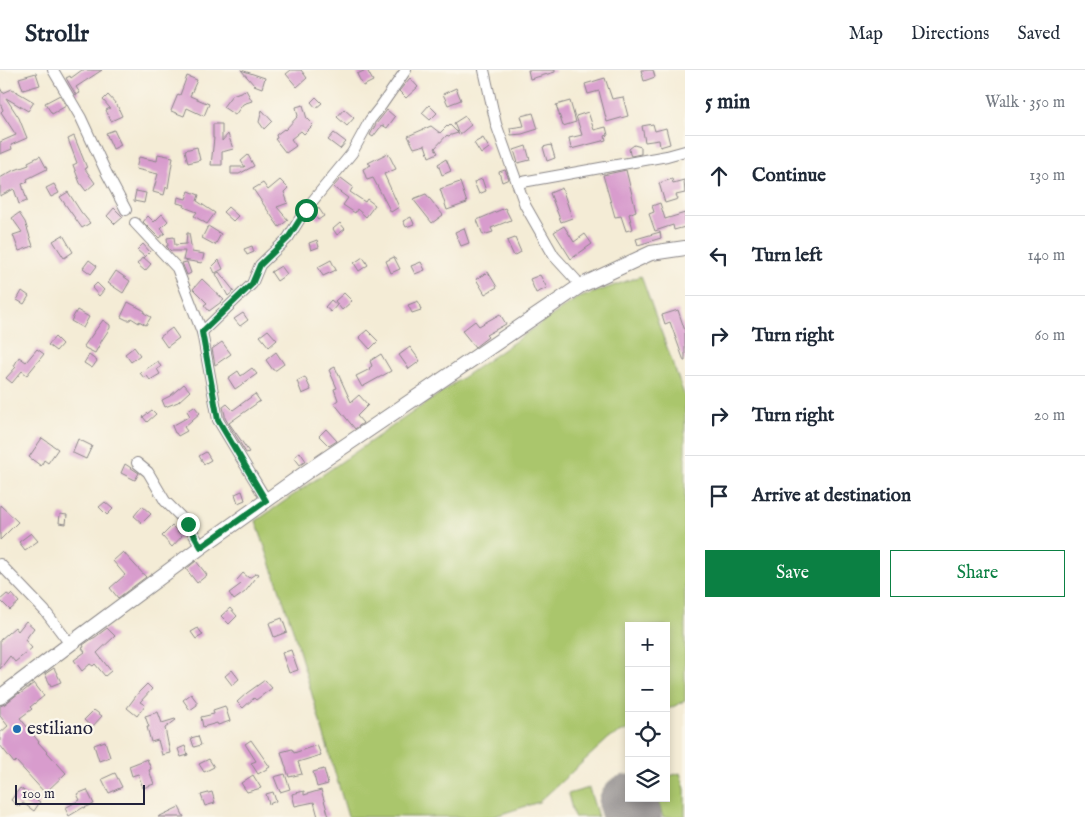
<!DOCTYPE html>
<html lang="en">
<head>
<meta charset="utf-8">
<style>
	body { margin:0; font-family:"IM FELL English",serif; background:#f6f6f7; color:#1f2937 }
	.controls { position:absolute; right:15px; bottom:15px; display:grid; overflow:hidden; border-radius:0px; box-shadow:0 2px 8px #0003 }
	.controls button { width:45px; height:45px; display:grid; place-items:center; padding:0; border:0; border-bottom:1px solid #e0e1e3; background:#fff; color:#1f2937; font:25px sans-serif }
	.scale { position:absolute; left:15px; bottom:12px; width:130px; box-sizing:border-box; padding-left:5px; border:2px solid #22223b; border-top:0; font-size:14px; line-height:18px; white-space:nowrap; color:#22223b; -webkit-text-stroke:4px #fbf7ec; paint-order:stroke }
	.stop { position:absolute; width:15px; height:15px; margin:-11px; border:4px solid #0b8043; border-radius:50%; background:#fff }
	.stop.end { background:#0b8043; border-color:#fff; box-shadow:0 1px 5px #0008 }
	.list { margin:0; padding:0; list-style:none }
	h2 { display:flex; justify-content:space-between; align-items:center; height:65px; margin:0; padding:0 20px; font-size:21px }
	h2 small { font-size:16px; font-weight:400; color:#747a83 }
	.list li { display:grid; grid-template-columns:32px 1fr auto; gap:15px; align-items:center; box-sizing:border-box; height:80px; padding:0 20px; border-top:1px solid #e0e1e3 }
	.list b { display:block; font-size:19px; white-space:nowrap }
	.list em { font-size:16px; font-style:normal; color:#747a83 }
	.actions { display:flex; gap:10px; padding:15px 20px }
	.actions a { flex:1; padding:11px 0; border:1px solid #0b8043; border-radius:0px; text-align:center; font-size:18px; color:#0b8043 }
	.actions .main { background:#0b8043; color:#fff }
	.icon { flex:none; width:28px; height:28px; fill:none; stroke:currentColor; stroke-width:2; stroke-linecap:round; stroke-linejoin:round }
	.map { position:relative; flex:none; width:685px; height:747px; overflow:hidden }
	header { display:flex; align-items:center; gap:30px; box-sizing:border-box; height:70px; padding:0 25px; background:#fff; border-bottom:1px solid #e0e1e3 }
	header strong { font-size:24px }
	nav { display:flex; gap:28px; margin-inline-start:auto; font-size:18px }
	main { display:flex }
	aside { flex:1; background:#fff }
	.map>svg:first-child { display:block }
</style>
</head>
<body>
<header>
<strong>Strollr</strong>
<nav><a>Map</a><a>Directions</a><a>Saved</a></nav>
</header>
<main>
<div class="map">
<svg width="685" height="747" viewBox="0 0 685 747">
	<rect width="100%" height="100%" fill="#fbf7ec"/>
	<filter id="ink" filterUnits="userSpaceOnUse"><feTurbulence type="fractalNoise" baseFrequency=".02" numOctaves="2"/><feDisplacementMap in="SourceGraphic" scale="10" xChannelSelector="R" yChannelSelector="G"/><feConvolveMatrix kernelMatrix="1 2 1 2 8 2 1 2 1" color-interpolation-filters="sRGB"/></filter>
	<filter id="wash" filterUnits="userSpaceOnUse"><feTurbulence type="fractalNoise" baseFrequency=".0096" numOctaves="4" result="noise"/><feDisplacementMap in="SourceGraphic" scale="20" xChannelSelector="R" yChannelSelector="G"/><feGaussianBlur stdDeviation="1.12" result="paint"/><feColorMatrix in="noise" values="0 0 0 0 0 0 0 0 0 0 0 0 0 0 0 0 0 1.4 0 .05"/><feComposite in="paint" operator="in"/></filter>
	<g filter="url(#wash)">
		<rect width="100%" height="100%" fill="#f4ecd6"/>
		<!-- grass -->
		<g fill="#aac66c" stroke="#667454">
			<path d="M641,206L685,327V631L666,640V556H629V659L609,668L539,732L492,747H348L291,553L256,451L576,229Z"/>
			<path d="M680,703L685,719V747H663L657,728H666V707Z"/>
			<path d="M589,718L598,747H574L568,724Z"/>
		</g>
		<g fill="none" stroke-linecap="round" stroke-linejoin="round">
			<!-- runway -->
			<path stroke="#8b8788" stroke-width="59" d="M628,734L632,747"/>
		</g>
		<g id="blocks">
			<!-- building -->
			<g fill="#d89ccd">
				<path d="M82,0H102L76,17L80,23L76,25L66,8L70,6L71,8Z"/>
				<path d="M241,0L265,8L262,18L254,15Z"/>
				<path d="M291,0H301L307,8L297,17L286,4Z"/>
				<path d="M366,0H367L373,11L363,16L357,4Z"/>
				<path d="M528,0H555V2L530,9Z"/>
				<path d="M641,0H653L655,7L644,11Z"/>
				<path d="M36,3L40,15L23,20L19,8Z"/>
				<path d="M187,6L197,10L190,26L209,34L204,46L187,38L184,46L171,41L178,24L180,25Z"/>
				<path d="M410,8L418,17L406,28L399,21Z"/>
				<path d="M605,8L612,29L623,27L628,46L607,52L599,21L588,24L585,14Z"/>
				<path d="M0,18L3,23L12,19L34,32L28,41L6,28L19,48L27,68L11,75L12,79L0,84V72L16,65L1,42L3,40L0,33Z"/>
				<path d="M456,18L461,30L448,35L443,24Z"/>
				<path d="M246,20L252,31L243,34L235,45L223,37L232,25Z"/>
				<path d="M60,25L66,36L52,44L45,33Z"/>
				<path d="M108,25L117,35L122,46L111,51L106,40L110,38L103,30Z"/>
				<path d="M316,27L322,33L316,38L311,32Z"/>
				<path d="M570,31L576,52L563,56L556,35Z"/>
				<path d="M303,35L307,49L313,55L304,64L301,61L291,69L296,76L286,83L275,69L277,68L276,65L284,59L285,60L298,46L296,37Z"/>
				<path d="M429,35L437,43L430,50L422,43Z"/>
				<path d="M344,39L354,48L347,56L337,47Z"/>
				<path d="M262,40L272,51L264,59L259,52Z"/>
				<path d="M387,40L395,47L387,58L382,55L373,67L370,65L376,54Z"/>
				<path d="M588,42L594,60L606,57L608,65L605,66L606,70L571,79L569,68L582,65L576,46Z"/>
				<path d="M533,43L538,59L522,64L511,65L510,58L524,56L521,46Z"/>
				<path d="M465,46L471,55L459,65L454,53Z"/>
				<path d="M213,54H222V71L228,64L233,79L222,82V95H211L214,68H213Z"/>
				<path d="M653,54L655,61L666,58L670,74L660,77L659,70L645,72L642,56Z"/>
				<path d="M450,55L458,63L448,66L447,65L435,78L438,83L429,87L425,75L414,78L408,66L431,56L440,63L447,56L448,57Z"/>
				<path d="M114,60L121,75L113,79L106,63Z"/>
				<path d="M334,63L346,72L340,79L328,70Z"/>
				<path d="M74,66L87,98L85,99L95,113L86,121L80,113L73,95L77,93L68,69Z"/>
				<path d="M483,68L489,78L481,84L474,73Z"/>
				<path d="M551,75L555,88L547,91L543,77Z"/>
				<path d="M634,75L641,77V84L631,86L630,84L629,79Z"/>
				<path d="M526,76L530,90L518,93L514,80Z"/>
				<path d="M197,77L200,90L188,93L185,80Z"/>
				<path d="M388,83L396,99L384,104L399,137L391,142L373,108L367,110L363,99L371,95L368,93Z"/>
				<path d="M158,84L173,87L168,118L166,117L164,125L153,122L158,104L136,99L139,87L157,91Z"/>
				<path d="M248,85L254,96L239,104H231V97H245L241,91Z"/>
				<path d="M40,86L47,99L27,109L28,112L22,114L27,131L19,134L14,119L0,126V108L12,101L29,95L28,92Z"/>
				<path d="M446,89L451,101L442,105L438,94Z"/>
				<path d="M505,100L509,109L502,112L499,102Z"/>
				<path d="M626,100L636,141L629,144L633,159L626,161L621,146L615,147L603,105Z"/>
				<path d="M341,108L353,117L350,122L365,132L367,129L375,135L366,147L357,139L355,143L343,135L348,128L333,117Z"/>
				<path d="M482,109L486,121L479,124L474,112Z"/>
				<path d="M672,109L673,113L684,110L685,123L676,125L678,129L665,133L659,113Z"/>
				<path d="M280,110L288,118L284,122L288,133L277,137L288,150L279,157L253,119L263,113L268,120Z"/>
				<path d="M460,112L467,133L447,140L440,119Z"/>
				<path d="M54,114L59,123L51,127L46,118Z"/>
				<path d="M562,118L572,148L561,152L550,123Z"/>
				<path d="M136,121L146,123L144,133L134,131Z"/>
				<path d="M189,121L199,125L197,131L215,143L207,154L194,146L197,142L184,137L185,135L177,133L178,127L186,129Z"/>
				<path d="M68,122L81,142L90,153L82,158L60,127Z"/>
				<path d="M426,124L443,145L432,153L413,129Z"/>
				<path d="M660,133L665,149L685,143V157L674,160L673,155L655,161L649,144L654,142L652,136Z"/>
				<path d="M228,137L238,146L233,151L223,142Z"/>
				<path d="M318,137L324,146L318,150L312,142Z"/>
				<path d="M114,138L123,147L115,154L107,146Z"/>
				<path d="M505,138L511,150L491,158L493,162L483,165L477,150Z"/>
				<path d="M19,143L25,152L33,176L19,181L13,165L22,162L12,148Z"/>
				<path d="M162,144L168,151L161,158L165,163L159,168L143,152L148,146L154,152Z"/>
				<path d="M411,147L414,154L406,157L403,151Z"/>
				<path d="M340,153L345,159L337,165L333,159Z"/>
				<path d="M208,156L221,164L215,175L202,168Z"/>
				<path d="M564,156L574,172L585,164L592,174L571,189L554,162Z"/>
				<path d="M464,158L469,173L461,176L455,162Z"/>
				<path d="M660,162L661,168L638,175L636,169Z"/>
				<path d="M187,163H189L192,182L204,184L202,193L183,190L185,181H171L166,176H168L167,168L174,167L175,175L186,174Z"/>
				<path d="M63,165L73,182L64,188L53,171Z"/>
				<path d="M515,168L521,182L514,186L507,171Z"/>
				<path d="M317,170L319,177L311,180L309,173Z"/>
				<path d="M143,174L150,182L145,187L137,180Z"/>
				<path d="M252,176L254,182L247,185L244,179Z"/>
				<path d="M143,187L151,194L145,201L137,194Z"/>
				<path d="M363,187L368,195L359,201L354,193Z"/>
				<path d="M394,187L400,199L391,203L386,191Z"/>
				<path d="M89,190L97,196L91,204L83,198Z"/>
				<path d="M219,190L223,199L215,203L212,197Z"/>
				<path d="M331,190L336,200L323,206L318,197Z"/>
				<path d="M187,192L191,203L187,205L182,193Z"/>
				<path d="M421,192L425,200L415,204L411,196Z"/>
				<path d="M281,196L287,204L277,211L271,202Z"/>
				<path d="M116,201L130,211L123,223L108,213Z"/>
				<path d="M219,202L234,221L228,226L216,204Z"/>
				<path d="M488,202L497,217L485,224L476,209Z"/>
				<path d="M540,205L547,218L536,223L530,209Z"/>
				<path d="M202,209L224,230L209,241L204,235L207,233L193,219Z"/>
				<path d="M97,213L104,220L99,226L92,218Z"/>
				<path d="M22,221L29,226L24,234L17,230Z"/>
				<path d="M344,223L352,231L342,240L335,231Z"/>
				<path d="M331,230L337,235L331,242L325,237Z"/>
				<path d="M418,231L421,240L412,243L408,235Z"/>
				<path d="M128,232L145,241L144,243L151,247L146,255L139,251V253L131,248L130,250H127L121,247Z"/>
				<path d="M77,240L89,247L83,258L71,251Z"/>
				<path d="M678,240L685,261V291H684L670,252L665,254L662,245Z"/>
				<path d="M243,243L248,250L240,256L234,249Z"/>
				<path d="M500,244L506,254L486,265L488,267L475,277L462,261L475,251L479,256Z"/>
				<path d="M103,250L110,255V258L102,270L95,283L85,278L84,276Z"/>
				<path d="M172,258L179,268L167,277L160,267Z"/>
				<path d="M268,260L277,270L269,277L260,266Z"/>
				<path d="M367,260L378,271L370,279L359,267Z"/>
				<path d="M55,267L62,274L56,281L48,275Z"/>
				<path d="M222,272L231,284L215,295L212,279Z"/>
				<path d="M134,277L140,285L131,292L125,284Z"/>
				<path d="M410,277L420,291L409,299L399,285Z"/>
				<path d="M37,279L44,284L27,305L22,301L12,313L6,308L16,297L14,296L19,287L26,292Z"/>
				<path d="M276,282L284,294L276,300H273L266,290Z"/>
				<path d="M381,284L391,301L362,317L356,306L370,299L369,298L372,296L370,291Z"/>
				<path d="M89,285L97,291L92,298L84,293Z"/>
				<path d="M158,291L161,297L157,299L160,304L150,310L147,306L144,308L140,303Z"/>
				<path d="M335,297L351,332L359,325L368,335L357,346L363,353L355,359L334,333L338,330L334,319L337,318L329,300Z"/>
				<path d="M252,298L257,304L235,319L228,308L238,301L241,306Z"/>
				<path d="M305,307L311,320L302,324L297,311Z"/>
				<path d="M184,314L190,321L178,332L165,337L162,330L170,326Z"/>
				<path d="M255,324L260,331L229,353L249,382L246,383L225,348V345L223,337L227,334L233,340Z"/>
				<path d="M194,336L200,343L184,357L187,361L178,366L176,363H175L172,356L190,346L187,341Z"/>
				<path d="M152,340L156,344L147,352L143,347Z"/>
				<path d="M326,359L337,371L329,376L319,366Z"/>
				<path d="M42,368L58,379L48,393L44,390L41,396L29,387Z"/>
				<path d="M78,369L92,376L86,389L73,383V381Z"/>
				<path d="M206,382L211,390L204,394L199,386Z"/>
				<path d="M300,382L306,391L300,395L294,387Z"/>
				<path d="M125,394L139,403L135,410L121,403Z"/>
				<path d="M242,421L245,430L238,433L235,424Z"/>
				<path d="M105,432L113,439L107,445L99,437Z"/>
				<path d="M0,435L18,452L0,470Z"/>
				<path d="M142,436L151,444L142,453L134,446Z"/>
				<path d="M60,444L67,445L66,454L59,453Z"/>
				<path d="M172,456L182,466L172,477L162,466Z"/>
				<path d="M31,463L38,471L25,480L19,472Z"/>
				<path d="M123,482L146,507L118,528L110,518L125,505L113,491Z"/>
				<path d="M196,491L207,505L197,513L186,499Z"/>
				<path d="M243,503L249,508L257,503L259,504L245,522L234,530L229,523L241,514L237,510Z"/>
				<path d="M7,524L10,526L12,524L19,532L10,540L0,530Z"/>
				<path d="M230,538L237,546L229,554L221,546Z"/>
				<path d="M282,548L287,562L274,567L269,553Z"/>
				<path d="M26,551L34,558L25,570L32,578L15,592L10,586L0,599V570L15,557L18,561Z"/>
				<path d="M107,558L115,566L97,583L111,601L105,606L95,594L93,596L90,594L82,601L74,590L85,582L82,578L84,577L83,575L93,568H94Z"/>
				<path d="M198,558L203,565L196,569L191,562Z"/>
				<path d="M291,580L298,600L289,603L282,583Z"/>
				<path d="M54,598L61,612L51,616L45,604Z"/>
				<path d="M232,600L239,609L232,615L225,606Z"/>
				<path d="M265,610L272,618L256,630L254,628L243,638L237,632L247,623Z"/>
				<path d="M34,613L44,626L30,637L32,639L20,648L39,672H38L66,703L45,723L16,691L14,693L0,675V663L8,656L0,646V636L5,634L19,623L20,624Z"/>
				<path d="M147,614L152,619L140,632L145,635L137,646L127,638L139,622Z"/>
				<path d="M191,624L197,632V635L190,640L183,630Z"/>
				<path d="M225,636L230,651L218,655L217,653L203,657L201,647L214,644L213,640Z"/>
				<path d="M94,640L102,646L92,657L84,650Z"/>
				<path d="M158,642L162,653L175,649L176,650L165,658L170,683L162,685L158,670L151,672L147,657H149L145,646Z"/>
				<path d="M62,650L67,659L59,663L54,654Z"/>
				<path d="M198,666L201,675L194,677L191,668Z"/>
				<path d="M251,670L270,697L258,704L251,693L256,691L245,674Z"/>
				<path d="M105,671L110,687L99,691L94,675Z"/>
				<path d="M317,675L321,685L298,692L302,704L289,707L281,682L292,679L294,683Z"/>
				<path d="M185,676L188,685L181,687L178,679Z"/>
				<path d="M147,689L151,699L149,700L154,714L143,718L138,704L132,706L129,696Z"/>
				<path d="M209,689L214,697L204,702L199,694Z"/>
				<path d="M324,699L328,714L317,717L313,702Z"/>
				<path d="M115,703L122,717L109,723L102,709Z"/>
				<path d="M285,704L290,719L280,722L274,707Z"/>
				<path d="M253,705L261,718L247,722L241,713Z"/>
				<path d="M20,718L40,732L34,741L23,733L19,737L11,730Z"/>
				<path d="M87,720L94,734L84,738V737L69,746L65,738L80,730L77,724Z"/>
				<path d="M321,720L329,747H318L314,732L295,736L292,724L304,721V725Z"/>
				<path d="M212,722L215,733L205,736L201,725Z"/>
				<path d="M273,722L276,731L269,734L266,724Z"/>
				<path d="M179,737L184,747H158Z"/>
			</g>
		</g>
	</g>
	<g filter="url(#ink)">
		<use href="#blocks" fill-opacity="0" stroke="#8b8788" stroke-width="1"/>
		<g fill="none" stroke-linecap="round" stroke-linejoin="round">
			<defs>
				<g id="street">
					<path d="M53,0L81,48L106,102L126,140"/>
					<path d="M484,0L496,54L525,135L554,186L576,210L580,216"/>
					<path d="M517,113L667,86L685,81"/>
					<path d="M135,153L177,198L202,262L218,350L267,431"/>
					<path d="M202,262L252,214L260,195L288,168L306,139L352,83L370,50L381,36L406,0"/>
					<path d="M137,393L148,402L165,431L188,454L201,477"/>
					<path d="M0,494L45,541L70,574"/>
				</g>
				<path id="secondary" d="M0,627L70,574L201,477L305,403L580,216L651,183L685,178"/>
			</defs>
			<!-- street casing -->
			<use href="#street" stroke="#8b8788" stroke-width="12"/>
			<!-- secondary casing -->
			<use href="#secondary" stroke="#8b8788" stroke-width="16"/>
			<!-- street -->
			<use href="#street" stroke="#fff" stroke-width="10"/>
			<!-- secondary -->
			<use href="#secondary" stroke="#fff" stroke-width="14"/>
		</g>
	</g>
	<g fill="none" stroke-linecap="round" stroke-linejoin="round" filter="url(#ink)">
		<!-- route -->
		<path stroke="#0b8043" stroke-width="6" d="M188,454L201,477L266,431L218,350L202,262L252,214L260,195L288,168L306,140"/>
	</g>
	<!-- markers -->
	<circle fill="#1f6fb2" stroke="#fbf7ec" stroke-width="2" cx="17" cy="659" r="5"/>
	<g text-anchor="middle" dominant-baseline="central" stroke-width="4.5" stroke-linejoin="round" paint-order="stroke">
		<!-- poi labels -->
		<g font-size="19" fill="#22223b" stroke="#fbf7ec" text-anchor="start">
			<text x="27" y="659">estiliano</text>
		</g>
	</g>
</svg>
<div class="controls">
<button>+</button>
<button>−</button>
<button><svg class="icon" aria-label="locate" viewBox="0 0 24 24"><circle cx="12" cy="12" r="6"/><path d="M12 2v4M12 18v4M2 12h4M18 12h4"/></svg></button>
<button><svg class="icon" aria-label="layers" viewBox="0 0 24 24"><path d="M12 4l9 5-9 5-9-5zM3 14l9 5 9-5"/></svg></button>
</div>
<div class="scale">100 m</div>
<div class="stop" style="left:306px;top:140px"></div>
<div class="stop end" style="left:188px;top:454px"></div>
</div>
<aside>
<h2>5 min<small>Walk · 350 m</small></h2>
<ul class="list">
<li><svg class="icon" aria-label="ahead" viewBox="0 0 24 24"><path d="M12 20V5M6 11l6-6 6 6"/></svg><div><b>Continue</b></div><em>130 m</em></li>
<li><svg class="icon" aria-label="left" viewBox="0 0 24 24"><path d="M17 20v-9H6M10 6l-5 5 5 5"/></svg><div><b>Turn left</b></div><em>140 m</em></li>
<li><svg class="icon" aria-label="right" viewBox="0 0 24 24"><path d="M7 20v-9h11M14 6l5 5-5 5"/></svg><div><b>Turn right</b></div><em>60 m</em></li>
<li><svg class="icon" aria-label="right" viewBox="0 0 24 24"><path d="M7 20v-9h11M14 6l5 5-5 5"/></svg><div><b>Turn right</b></div><em>20 m</em></li>
<li><svg class="icon" aria-label="arrive" viewBox="0 0 24 24"><path d="M6 21V4h12l-3 4 3 4H6"/></svg><div><b>Arrive at destination</b></div></li>
</ul>
<div class="actions"><a class="main">Save</a><a>Share</a></div>
</aside>
</main>
</body>
</html>
